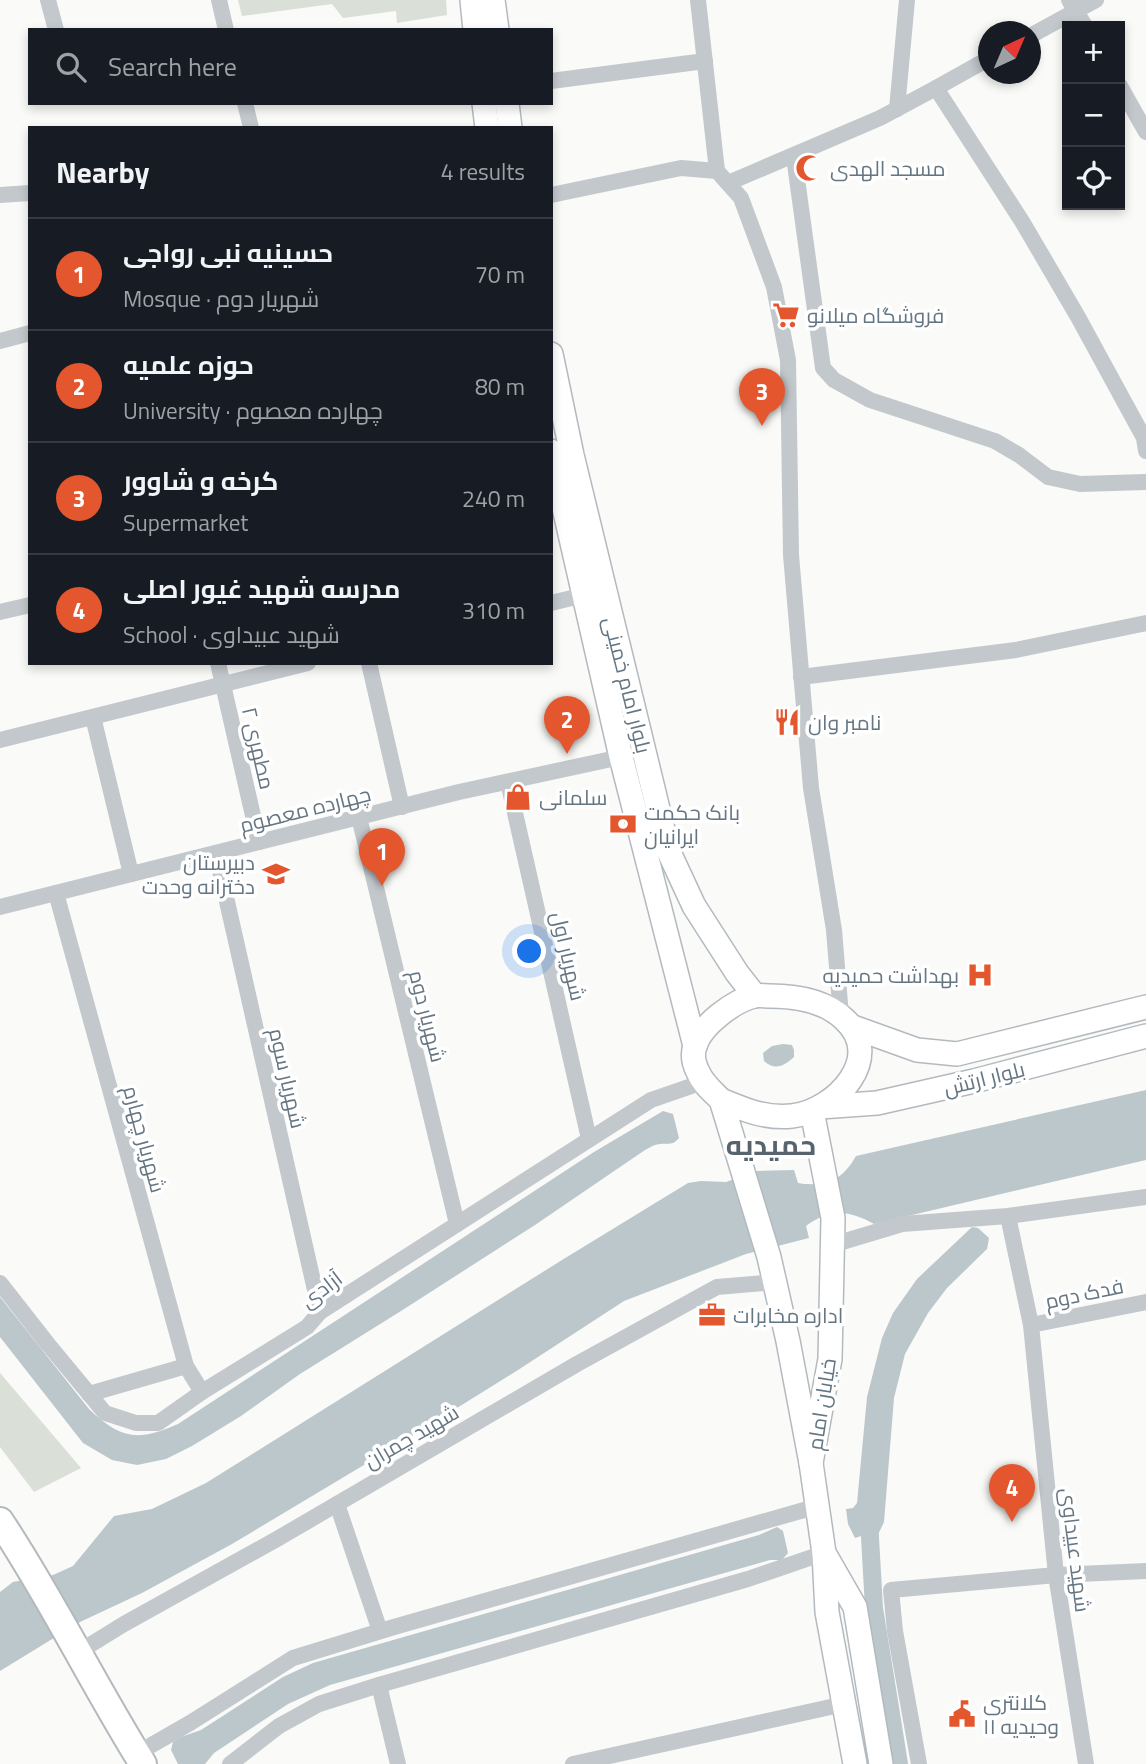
<!DOCTYPE html>
<html lang="en">
<head>
<meta charset="utf-8">
<style>
	body { margin:0; font-family:"Titillium Web",Cairo,sans-serif; background:#20242c; color:#f1f3f6 }
	.controls { position:absolute; right:21px; top:21px; display:grid; overflow:hidden; border-radius:0px; box-shadow:0 4px 10px #0003 }
	.controls button { width:63px; height:63px; display:grid; place-items:center; padding:0; border:0; border-bottom:2px solid #363941; background:#171b24; color:#f1f3f6; font:35px sans-serif }
	.compass { position:absolute; left:978px; top:21px; width:63px; height:63px; border-radius:50%; background:#171b24; box-shadow:0 4px 10px #0003; rotate:44deg }
	.you { position:absolute; left:530px; top:952px; width:24px; height:24px; margin:-18px; border:5px solid #fff; border-radius:50%; background:#1a73e8; box-shadow:0 0 0 10px #1a73e833 }
	.badge { display:grid; place-items:center; width:46px; height:46px; border-radius:50%; background:#e4572e; color:#fff; font-size:23px; font-weight:700 }
	.pin { position:absolute; translate:-50% -58px; filter:drop-shadow(0 2px 4px #0008) }
	.pin::after { content:''; position:absolute; top:37px; width:24px; height:21px; background:inherit; clip-path:polygon(0 0,100% 0,50% 100%) }
	.list { margin:0; padding:0; list-style:none }
	h2 { display:flex; justify-content:space-between; align-items:center; height:91px; margin:0; padding:0 28px; font-size:30px }
	h2 small { font-size:23px; font-weight:400; color:#9ea1a6 }
	.list li { display:grid; grid-template-columns:46px 1fr auto; gap:21px; align-items:center; box-sizing:border-box; height:112px; padding:0 28px; border-top:2px solid #363941 }
	.list b { display:block; font-size:26px; white-space:nowrap }
	.list p { margin:0; font-size:23px; white-space:nowrap; color:#9ea1a6 }
	.list em { font-size:23px; font-style:normal; color:#9ea1a6 }
	.icon { flex:none; width:38px; height:38px; fill:none; stroke:currentColor; stroke-width:2; stroke-linecap:round; stroke-linejoin:round }
	.map { position:relative; flex:none; width:1146px; height:1764px; overflow:hidden }
	.search { position:absolute; background:#171b24; box-shadow:0 4px 10px #0003; left:28px; top:28px; width:525px; height:77px; display:flex; align-items:center; gap:18px; box-sizing:border-box; padding:0 24px; border-radius:0px; color:#9ea1a6; font-size:26px }
	.panel { position:absolute; background:#171b24; box-shadow:0 4px 10px #0003; left:28px; top:126px; width:525px; height:539px; border-radius:0px }
	.map>svg:first-child { display:block }
</style>
</head>
<body>
<div class="map">
<svg width="1146" height="1764" viewBox="0 0 1146 1764">
	<rect width="100%" height="100%" fill="#fafaf8"/>
	<!-- green -->
	<g fill="#dadfd7">
		<path d="M238,0H446L447,15L397,23L396,11L343,18L332,4L242,16Z"/>
		<path d="M0,1373L81,1468L34,1492L0,1447Z"/>
	</g>
	<!-- water -->
	<g fill="#bbc7cb">
		<path d="M783,1044L792,1045L794,1050V1057C784,1066 775,1071 764,1061L763,1053L772,1046Z"/>
		<path d="M1146,1090V1160L874,1224C849,1210 830,1208 806,1226L809,1238L746,1254L624,1301L518,1370L399,1444L232,1544L142,1593L80,1622L0,1671V1592L13,1582L53,1575L73,1566L114,1516L152,1509L206,1483L562,1260L688,1183L701,1181L726,1182L756,1171L794,1170L798,1183C814,1186 835,1184 846,1170C850,1166 853,1161 856,1156Z"/>
		<path d="M663,1111L673,1114L679,1138C672,1146 669,1143 660,1144C655,1144 649,1148 645,1150L535,1225L401,1311L300,1374L241,1416L192,1446L166,1459L137,1465L112,1460L83,1443L0,1337V1297L89,1409C120,1439 138,1442 178,1424L594,1152Z"/>
		<path d="M972,1227L978,1228L989,1238L987,1249L947,1288L928,1313L905,1354L894,1398L884,1522L874,1543L866,1544L861,1536L855,1538L848,1524L846,1509L853,1508L857,1503L867,1397L882,1338L893,1313L917,1279Z"/>
		<path d="M777,1527L783,1531L788,1553L782,1560H770L330,1685L288,1704L214,1753L205,1764H178L171,1750L173,1742L181,1737L201,1730L283,1677L313,1663L759,1535Z"/>
	</g>
	<g fill="none" stroke-linecap="round" stroke-linejoin="round">
		<!-- canal -->
		<path stroke="#bbc7cb" stroke-width="18" d="M869,1520L874,1608L899,1764"/>
		<defs>
			<g id="secondary">
				<path d="M472,0L475,30"/>
				<path d="M493,0L497,30"/>
				<path d="M484,103L487,128"/>
				<path d="M507,103L510,128"/>
				<path d="M551,354L572,455L668,850L694,906L737,973L755,996"/>
				<path d="M551,451L621,757L695,1046"/>
				<path d="M853,1027L917,1050L957,1054L1146,1007"/>
				<path d="M721,1100C745,1110 766,1119 792,1116C836,1111 886,1057 844,1019C824,1000 796,996 770,996C765,996 759,995 754,996C734,1001 701,1025 695,1046C692,1054 694,1064 698,1072C703,1084 712,1091 721,1100L769,1257L788,1341L811,1463L830,1359L833,1218L812,1111"/>
				<path d="M820,1107L877,1103L974,1081L1146,1036"/>
				<path d="M811,1463L824,1553"/>
				<path d="M855,1764L827,1612L824,1553L855,1607L881,1764"/>
			</g>
			<path id="trunk" d="M0,1521C52,1599 93,1684 143,1764"/>
		</defs>
		<!-- secondary casing -->
		<use href="#secondary" stroke="#b3babf" stroke-width="26"/>
		<!-- trunk casing -->
		<use href="#trunk" stroke="#b4b9bd" stroke-width="30"/>
		<!-- minor -->
		<g stroke="#c3c8cc" stroke-width="16">
			<path d="M48,0L56,30"/>
			<path d="M219,0L226,30"/>
			<path d="M698,0L717,171"/>
			<path d="M1069,0L1085,26"/>
			<path d="M1030,36L1096,0"/>
			<path d="M551,81L705,61"/>
			<path d="M1120,86L1146,132"/>
			<path d="M936,88L988,59"/>
			<path d="M245,103L251,128"/>
			<path d="M897,109L907,0"/>
			<path d="M794,157L823,368L834,380L870,400L995,441L1019,455L1048,477L1080,484L1146,482"/>
			<path d="M728,183L880,118L936,88L1023,223L1078,317L1144,438L1146,451"/>
			<path d="M0,195L30,193"/>
			<path d="M551,195L681,168L717,171L741,198L774,287L788,360L791,555L811,788L834,930L841,1016"/>
			<path d="M0,341L30,333"/>
			<path d="M551,603L584,595"/>
			<path d="M0,612L30,605"/>
			<path d="M218,663L259,842"/>
			<path d="M369,663L402,807"/>
			<path d="M801,677L1016,650L1146,623"/>
			<path d="M93,717L131,874"/>
			<path d="M0,740L308,663"/>
			<path d="M508,782L589,1139"/>
			<path d="M359,817L457,1224"/>
			<path d="M216,853L320,1312"/>
			<path d="M56,893L186,1366L202,1392"/>
			<path d="M0,907L459,792L621,757"/>
			<path d="M1008,1216L1031,1325L1056,1575L1086,1764"/>
			<path d="M832,1245L902,1224L1008,1216L1146,1197"/>
			<path d="M0,1283L47,1343L105,1413L136,1423H158L202,1392L307,1327L320,1312L651,1100L703,1082"/>
			<path d="M1031,1325L1146,1302"/>
			<path d="M89,1394L186,1366"/>
			<path d="M337,1504L380,1631"/>
			<path d="M77,1653L124,1624L277,1539L577,1364L717,1287L775,1282"/>
			<path d="M379,1685L398,1764"/>
			<path d="M136,1754L190,1723L293,1658L394,1627L818,1506"/>
			<path d="M230,1764L279,1726L319,1704L379,1685L748,1579L824,1553"/>
			<path d="M573,1764L844,1704"/>
			<path d="M919,1764L895,1631L891,1590L1056,1575L1146,1571"/>
		</g>
		<!-- secondary -->
		<use href="#secondary" stroke="#fff" stroke-width="23"/>
		<!-- trunk -->
		<use href="#trunk" stroke="#fff" stroke-width="26"/>
	</g>
	<!-- icons -->
	<defs>
		<symbol id="mosque-bare" viewBox="-9 -9 18 18"><path d="M3.5-4.9A6 6 0 1 0 3.5 4.9A5 5 0 1 1 3.5-4.9Z" fill="#e4572e" stroke="#fff" stroke-width="2.5" paint-order="stroke"/></symbol>
		<symbol id="supermarket-bare" viewBox="-9 -9 18 18"><path d="M-6-5.5h2.5l.6 2H6L4.5 2H-2.5L-4.4-4H-6ZM-1.5 3.2a1.3 1.3 0 1 0 .1 0ZM3 3.2a1.3 1.3 0 1 0 .1 0Z" fill="#e4572e" stroke="#fff" stroke-width="2.5" paint-order="stroke"/></symbol>
		<symbol id="restaurant-bare" viewBox="-9 -9 18 18"><path d="M-5-6h1v4h1v-4h1v4h1v-4h1v5L-1.5 .5V6h-2V.5L-5-1ZM5-6V6H3V1.5H1.5Q1.5-4 5-6Z" fill="#e4572e" stroke="#fff" stroke-width="2.5" paint-order="stroke"/></symbol>
		<symbol id="shop-bare" viewBox="-9 -9 18 18"><path d="M-5-2.5h2.3a2.7 3.5 0 0 1 5.4 0H5L5.5 6h-11ZM-1.5-2.5h3a1.5 2.3 0 0 0-3 0Z" fill="#e4572e" stroke="#fff" stroke-width="2.5" paint-order="stroke"/></symbol>
		<symbol id="bank-bare" viewBox="-9 -9 18 18"><path d="M-6-4H6V4H-6ZM0-2.3a2.3 2.3 0 1 0 0 4.6a2.3 2.3 0 1 0 0-4.6Z" fill="#e4572e" stroke="#fff" stroke-width="2.5" paint-order="stroke"/></symbol>
		<symbol id="school-bare" viewBox="-9 -9 18 18"><path d="M0-5L7-2L0 1L-7-2ZM-4 1L0 2.5L4 1V4Q0 6-4 4Z" fill="#e4572e" stroke="#fff" stroke-width="2.5" paint-order="stroke"/></symbol>
		<symbol id="hospital-bare" viewBox="-9 -9 18 18"><path d="M-5-5h3v3.5h4V-5h3V5h-3V1.5h-4V5h-3Z" fill="#e4572e" stroke="#fff" stroke-width="2.5" paint-order="stroke"/></symbol>
		<symbol id="office-bare" viewBox="-9 -9 18 18"><path d="M-6-3h4V-5.5h4V-3h4V5H-6ZM-1-4.5V-3h2v-1.5ZM-6 0V1H6V0Z" fill="#e4572e" stroke="#fff" stroke-width="2.5" paint-order="stroke"/></symbol>
		<symbol id="civic-bare" viewBox="-9 -9 18 18"><path d="M-.6-6.5H3V-4.5H.6V-3L4-1V1h2V6H-6V1h2V-1L-.6-3ZM-1.2 2.5V6h2.4V2.5Z" fill="#e4572e" stroke="#fff" stroke-width="2.5" paint-order="stroke"/></symbol>
	</defs>
	<g fill-rule="evenodd">
		<use href="#mosque-bare" x="790" y="149" width="38" height="38"/>
		<use href="#supermarket-bare" x="767" y="296" width="38" height="38"/>
		<use href="#restaurant-bare" x="768" y="703" width="38" height="38"/>
		<use href="#shop-bare" x="499" y="778" width="38" height="38"/>
		<use href="#bank-bare" x="604" y="805" width="38" height="38"/>
		<use href="#school-bare" x="257" y="855" width="38" height="38"/>
		<use href="#hospital-bare" x="961" y="956" width="38" height="38"/>
		<use href="#office-bare" x="693" y="1296" width="38" height="38"/>
		<use href="#civic-bare" x="943" y="1695" width="38" height="38"/>
	</g>
	<g text-anchor="middle" dominant-baseline="central" stroke-width="7" stroke-linejoin="round" paint-order="stroke">
		<!-- poi labels -->
		<g font-size="21" fill="#657683" stroke="#fff" text-anchor="start">
			<text x="830" y="168">مسجد الهدی</text>
			<text x="807" y="315">فروشگاه میلانو</text>
			<text x="808" y="722">نامبر وان</text>
			<text x="539" y="797">سلمانی</text>
			<text x="644" y="812">بانک حکمت<tspan x="644" dy="24">ایرانیان</tspan></text>
			<text x="255" y="862" text-anchor="end">دبیرستان<tspan x="255" dy="24">دخترانه وحدت</tspan></text>
			<text x="959" y="975" text-anchor="end">بهداشت حمیدیه</text>
			<text x="733" y="1315">اداره مخابرات</text>
			<text x="983" y="1702">کلانتری<tspan x="983" dy="24">۱۱ وحیدیه</tspan></text>
		</g>
		<!-- street labels -->
		<g font-size="21" fill="#657683" stroke="#fff">
			<text transform="translate(628 685) rotate(76)">بلوار امام خمینی</text>
			<text transform="translate(259 748) rotate(77)">مطهری ۲</text>
			<text transform="translate(305 809) rotate(-14)">چهارده معصوم</text>
			<text transform="translate(569 956) rotate(77)">شهریار اول</text>
			<text transform="translate(428 1016) rotate(76)">شهریار دوم</text>
			<text transform="translate(288 1078) rotate(77)">شهریار سوم</text>
			<text transform="translate(984 1078) rotate(-14)">بلوار ارتش</text>
			<text transform="translate(145 1139) rotate(75)">شهریار چهارم</text>
			<text transform="translate(321 1289) rotate(-37)">آزادی</text>
			<text transform="translate(1084 1293) rotate(-12)">فدک دوم</text>
			<text transform="translate(821 1404) rotate(-81)">خیابان امام</text>
			<text transform="translate(411 1436) rotate(-30)">شهید چمران</text>
			<text transform="translate(1076 1550) rotate(83)">شهید عبیداوی</text>
		</g>
		<!-- district labels -->
		<g font-size="28" font-weight="bold" fill="#57646e" stroke="#fff">
			<text x="771" y="1144">حمیدیه</text>
		</g>
	</g>
</svg>
<div class="controls">
<button>+</button>
<button>−</button>
<button><svg class="icon" aria-label="locate" viewBox="0 0 24 24"><circle cx="12" cy="12" r="6"/><path d="M12 2v4M12 18v4M2 12h4M18 12h4"/></svg></button>
</div>
<svg class="compass" viewBox="-18 -18 36 36"><path d="M0-13l5 13h-10z" fill="#e53935"/><path d="M0 13l5-13h-10z" fill="#9ea1a6"/></svg>
<div class="you"></div>
<div class="pin badge" style="left:382px;top:886px">1</div>
<div class="pin badge" style="left:567px;top:754px">2</div>
<div class="pin badge" style="left:762px;top:426px">3</div>
<div class="pin badge" style="left:1012px;top:1522px">4</div>
<div class="search"><svg class="icon" aria-label="search" viewBox="0 0 24 24"><circle cx="10" cy="10" r="6"/><path d="M15 15l6 6"/></svg>Search here</div>
<section class="panel">
<h2>Nearby<small>4 results</small></h2>
<ul class="list">
<li><span class="badge">1</span><div><b>حسینیه نبی رواجی</b><p>Mosque · شهریار دوم</p></div><em>70 m</em></li>
<li><span class="badge">2</span><div><b>حوزه علمیه</b><p>University · چهارده معصوم</p></div><em>80 m</em></li>
<li><span class="badge">3</span><div><b>کرخه و شاوور</b><p>Supermarket</p></div><em>240 m</em></li>
<li><span class="badge">4</span><div><b>مدرسه شهید غیور اصلی</b><p>School · شهید عبیداوی</p></div><em>310 m</em></li>
</ul>
</section>
</div>
</body>
</html>
